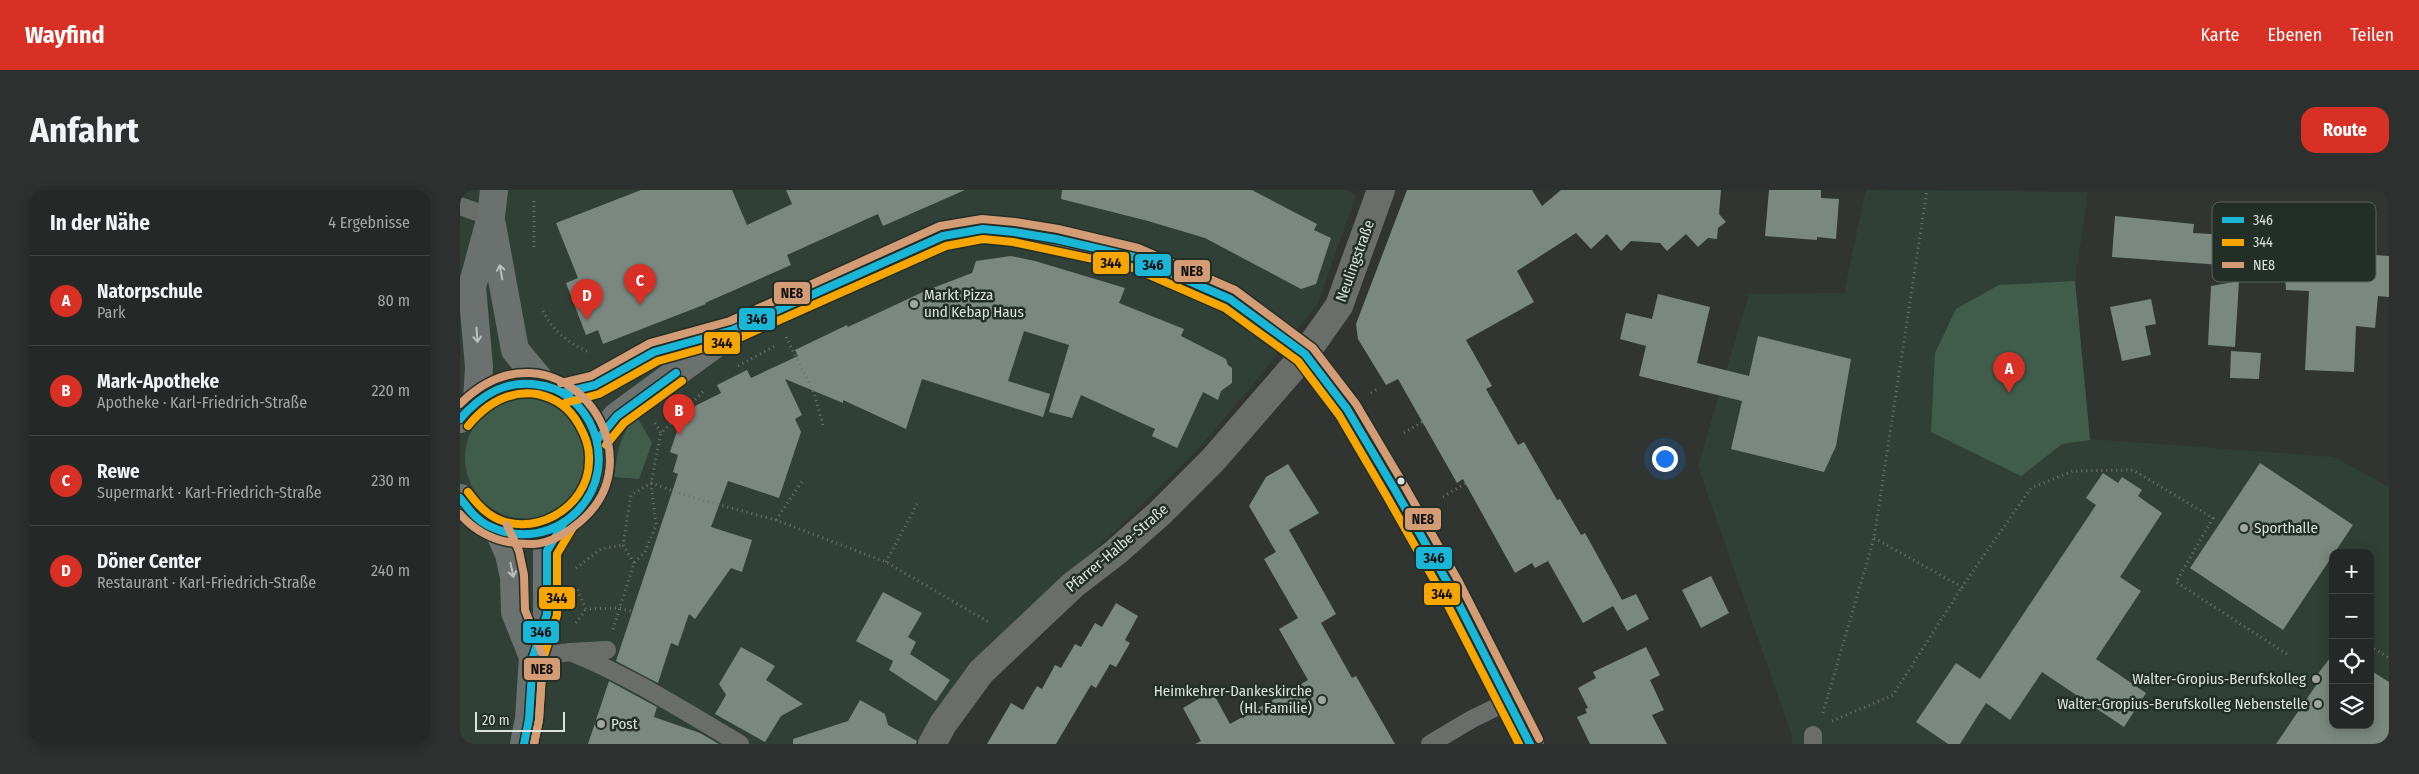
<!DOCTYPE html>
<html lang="de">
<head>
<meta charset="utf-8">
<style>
	body { margin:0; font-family:"Fira Sans Condensed",sans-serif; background:#2c302e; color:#f1f3f6 }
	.controls { position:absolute; right:15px; bottom:15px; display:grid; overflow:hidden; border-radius:10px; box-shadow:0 2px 12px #0003 }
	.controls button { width:45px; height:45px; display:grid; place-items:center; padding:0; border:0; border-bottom:1px solid #414443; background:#242826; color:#f1f3f6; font:25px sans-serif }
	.scale { position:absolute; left:15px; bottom:12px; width:90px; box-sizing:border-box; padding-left:5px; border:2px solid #dce3de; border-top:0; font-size:14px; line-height:18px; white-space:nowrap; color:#dce3de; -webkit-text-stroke:4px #232e27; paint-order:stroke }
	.you { position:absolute; left:1204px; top:268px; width:18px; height:18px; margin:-12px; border:4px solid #fff; border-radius:50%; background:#1a73e8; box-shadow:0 0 0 8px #1a73e833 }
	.badge { display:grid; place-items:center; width:32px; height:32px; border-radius:50%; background:#d93025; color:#fff; font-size:16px; font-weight:700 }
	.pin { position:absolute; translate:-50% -41px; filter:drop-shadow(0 1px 2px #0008) }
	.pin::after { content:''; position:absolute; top:26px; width:18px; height:15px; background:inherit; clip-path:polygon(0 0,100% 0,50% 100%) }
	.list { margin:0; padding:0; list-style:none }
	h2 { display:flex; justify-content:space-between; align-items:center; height:65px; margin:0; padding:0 20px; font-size:21px }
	h2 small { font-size:16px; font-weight:400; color:#a3a6a7 }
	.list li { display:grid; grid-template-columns:32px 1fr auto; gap:15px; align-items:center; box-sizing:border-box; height:90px; padding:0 20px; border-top:1px solid #414443 }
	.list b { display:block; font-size:19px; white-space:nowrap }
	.list p { margin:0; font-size:16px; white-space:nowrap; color:#a3a6a7 }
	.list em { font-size:16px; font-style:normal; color:#a3a6a7 }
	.icon { flex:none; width:28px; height:28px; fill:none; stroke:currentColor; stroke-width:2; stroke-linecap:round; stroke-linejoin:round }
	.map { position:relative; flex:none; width:1929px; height:554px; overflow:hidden; border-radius:15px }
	header { display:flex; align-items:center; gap:30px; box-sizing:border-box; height:70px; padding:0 25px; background:#d93025; color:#fff }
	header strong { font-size:24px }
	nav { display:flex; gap:28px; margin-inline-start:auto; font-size:18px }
	.intro { display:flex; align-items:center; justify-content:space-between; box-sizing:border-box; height:120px; padding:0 30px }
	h1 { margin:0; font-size:35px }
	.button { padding:12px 22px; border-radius:15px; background:#d93025; color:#fff; font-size:18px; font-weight:700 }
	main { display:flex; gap:30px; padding:0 30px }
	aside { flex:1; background:#242826; border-radius:15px; box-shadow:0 2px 12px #0003 }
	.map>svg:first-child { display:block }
</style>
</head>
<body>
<header>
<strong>Wayfind</strong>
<nav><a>Karte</a><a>Ebenen</a><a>Teilen</a></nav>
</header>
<div class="intro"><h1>Anfahrt</h1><a class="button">Route</a></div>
<main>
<aside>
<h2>In der Nähe<small>4 Ergebnisse</small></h2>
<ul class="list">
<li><span class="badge">A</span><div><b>Natorpschule</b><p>Park</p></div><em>80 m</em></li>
<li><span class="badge">B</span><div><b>Mark-Apotheke</b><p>Apotheke · Karl-Friedrich-Straße</p></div><em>220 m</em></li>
<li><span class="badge">C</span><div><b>Rewe</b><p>Supermarkt · Karl-Friedrich-Straße</p></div><em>230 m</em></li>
<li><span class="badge">D</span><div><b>Döner Center</b><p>Restaurant · Karl-Friedrich-Straße</p></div><em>240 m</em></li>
</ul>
</aside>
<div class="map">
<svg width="1929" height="554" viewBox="0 0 1929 554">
	<rect width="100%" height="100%" fill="#303532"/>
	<!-- built -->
	<g fill="#314037" fill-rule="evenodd">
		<path d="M0,0H887L896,5L858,113L790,198L739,258L654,342L562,424L504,481L458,554H0Z"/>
		<path d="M1406,0L1628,2L1615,91L1630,249L1874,267L1929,297V554H1332V546L1238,276L1289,104L1384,103ZM1873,363H1910V535H1873Z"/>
	</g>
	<!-- green -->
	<g fill="#405d4c">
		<path d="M1615,91L1630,250L1602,254L1561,286L1471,242L1475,163L1496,119L1539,95Z"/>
		<circle cx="66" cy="268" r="61"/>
		<path d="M176,225L192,253L179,289L154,287C157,263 160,245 176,225Z"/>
	</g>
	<!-- building -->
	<g fill="#7a8880">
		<path d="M181,0H272L287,35L332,14L326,0H505L423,36L418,24L327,65L331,75L245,113L246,114L143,154L138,140L126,145L106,93L118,88L96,33Z"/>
		<path d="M602,0H792L857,34L854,40L871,48L856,94L841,99L745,48L688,31L601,9Z"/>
		<path d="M947,0H1072L1082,16L1101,0H1261L1259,24L1266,32L1258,38L1257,49L1248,48L1238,57L1226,44L1207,61L1200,53L1171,51L1161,61L1147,44L1131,59L1116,43L1057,81L1074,112L1006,150L1032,196L1026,199L1058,255L1064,252L1097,310L1100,309L1121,345L1125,343L1162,410L1176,404L1189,429L1167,441L1153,416L1123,433L1088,371L1075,378L1072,373L1055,383L1003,289L997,293L938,189L926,195L898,149L896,134Z"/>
		<path d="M1309,0H1361V8L1379,9L1376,49L1357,47V50L1305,46Z"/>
		<path d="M1655,26L1734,34L1733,43L1805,47L1803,78L1652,67Z"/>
		<path d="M1823,58L1929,66V107L1918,106L1915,138L1896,136L1894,182L1845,180L1849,101L1826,100Z"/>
		<path d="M551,66L575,71L665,98L659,113L724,139L721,146L766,169L768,175L772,178V193L761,201L758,210L743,202L717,258L692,246L695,239L621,205L612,228L589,222L609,155L564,141L548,191L590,204L583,227L462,189L446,239L383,210V213L325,189L342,225L335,229L341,242L319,308L268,291L251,337L292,350L282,382L271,378L235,429L229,424L218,456L211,453L198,493L156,471L218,284L213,282L218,265L210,262L221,230L229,233L235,216L261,203L257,195L287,180L291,188L338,166L335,160L387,135L388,137L465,101L512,83L516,71Z"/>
		<path d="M1779,91L1775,157L1748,155L1751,96Z"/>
		<path d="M1198,104L1250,117L1237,173L1289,186L1298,146L1391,169L1376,256L1364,282L1271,259L1282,211L1179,186L1186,156L1160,149L1166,123L1192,129Z"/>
		<path d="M1691,109L1696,134L1685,136L1691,165L1662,171L1650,117Z"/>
		<path d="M1771,161L1801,163L1799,189L1770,188Z"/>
		<path d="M1800,273L1893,335L1823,440L1730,378Z"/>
		<path d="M828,274L859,323L829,340L876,424L861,433L892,488L896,486L935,554H735L741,551L723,518L752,501L770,534L848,490L819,439L838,428L804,369L816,362L789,316L806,287Z"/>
		<path d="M1643,283L1658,293L1662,287L1682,300L1678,306L1702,323L1660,387L1681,401L1636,469L1686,503L1664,537L1582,482L1550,530L1526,513L1500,554H1488L1456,532L1496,473L1520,489L1636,315L1626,308Z"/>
		<path d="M1251,386L1269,423L1241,438L1222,400Z"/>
		<path d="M423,402L462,423L448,447L456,452L450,464L490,490L476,511L429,480L433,471L396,451Z"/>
		<path d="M656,413L678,426L665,450L670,453L656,477L650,474L636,498L631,495L596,554H527L551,513L563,520L577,496L582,499L595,475L601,478L615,454L621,457L635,433L642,437Z"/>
		<path d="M281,457L315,476L306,490L343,514L321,526L305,552L255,524L266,505L259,494Z"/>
		<path d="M1186,457L1200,485L1190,490L1204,520L1192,525L1207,554H1130L1117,527L1127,523L1125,519L1128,518L1118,498L1136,488L1133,482Z"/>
		<path d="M1873,464V535H1910V480L1929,492V554H1816L1861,488L1857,485Z"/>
		<path d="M149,491L197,517L194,527L240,543L259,554H128Z"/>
		<path d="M400,510L425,524L428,535L457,551L456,554H333V549L388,531Z"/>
	</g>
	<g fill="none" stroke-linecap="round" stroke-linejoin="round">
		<!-- path -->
		<g stroke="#6f7270" stroke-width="3" stroke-dasharray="1 4" stroke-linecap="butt">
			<path d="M74,11V57"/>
			<path d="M83,121C93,141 108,153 129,162"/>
			<path d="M326,147L354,203L364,239"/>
			<path d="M278,176L317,155"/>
			<path d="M911,203L919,198"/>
			<path d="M195,233L201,243"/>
			<path d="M944,243L962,232"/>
			<path d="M983,307L1006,293"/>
			<path d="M316,330L343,290"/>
			<path d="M1414,348L1502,397L1571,298L1613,281L1673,280L1753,328L1716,392L1830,466"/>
			<path d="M426,372L457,314"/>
			<path d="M174,373L163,355L171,305L191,293L227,306L316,330L426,372L530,433"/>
			<path d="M116,378L141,359L163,355"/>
			<path d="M117,400L126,419L159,418L171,421"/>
			<path d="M116,433L126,419"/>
			<path d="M153,439L174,373L185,362L196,335L191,293L201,243L245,200"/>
			<path d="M1910,456L1929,468"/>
			<path d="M1363,523L1414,348L1467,0"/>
			<path d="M1372,531L1433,505L1502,397"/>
		</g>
		<!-- lane -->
		<g stroke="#6a6e6b" stroke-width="18">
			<path d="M0,16L31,27"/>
			<path d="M110,462C170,486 224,521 280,554"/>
			<path d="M73,467L110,462L147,460"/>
			<path d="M1353,545V554"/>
			<path d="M970,554L1012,529L1049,511"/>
		</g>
		<!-- street -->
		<path stroke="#6a6e6b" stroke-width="28" d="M472,554L483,534L521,482L613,395L656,362L700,323L753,270L845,164L879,116L921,0"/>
		<!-- secondary -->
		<g stroke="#6b716e" stroke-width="28">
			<path d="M32,35L55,160L84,195"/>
			<path d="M103,203L135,195L194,162L273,140L483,46L523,39L554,42L596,49L674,67L726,88L770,109L845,164L887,219L935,300L990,397L1070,554"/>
			<path d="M17,211L19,177L12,97L31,27L34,0"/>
			<path d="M0,229C19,205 43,190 75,194C94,196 112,206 123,221C174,286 99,376 27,335C15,328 8,318 0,308"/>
			<path d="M138,249L157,226L262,149"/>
			<path d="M38,339L49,364L54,387L55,422L73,467"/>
			<path d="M64,554L69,529L73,467L87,424V361L103,334"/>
		</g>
		<defs>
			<g id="bus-1">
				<path d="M103,203L135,195L194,162L273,140L483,46L523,39L554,42L596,49L674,67L770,109L845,164L887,219L935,300L990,397L1070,554"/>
				<path d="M0,229C21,205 46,189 79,195C102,198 118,212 129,231C165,299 95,370 27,335C15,329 8,318 0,308"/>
				<path d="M138,249L157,226L216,183"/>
				<path d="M64,554L69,529L73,467L87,424V361L103,334"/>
			</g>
			<g id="bus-2">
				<path d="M105,213L139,204L198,171L277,149L486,56L523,49L553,52L671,77L765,118L838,171L879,225L926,305L981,402L1059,554"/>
				<path d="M8,236C26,214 48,200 77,204C96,208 110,218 119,235C125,246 130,257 129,271C129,319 69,352 29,324C20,318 14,310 8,302"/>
				<path d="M146,255L164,233L222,191"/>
				<path d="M74,554L79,530L83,469L97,425V364L112,339"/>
			</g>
			<g id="bus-3">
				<path d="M101,193L131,186L190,153L270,131L480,36L522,29L555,32L598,39L678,58L775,100L853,158L896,214L944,295L999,392L1079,549"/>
				<path d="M0,214C94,121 203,260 121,331C108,342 92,353 74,354C45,355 20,347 0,324"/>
				<path d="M47,335L59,361L64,385L65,420L83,466L79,530L74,554"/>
			</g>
		</defs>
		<!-- bus-1 casing -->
		<use href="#bus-1" stroke="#232e27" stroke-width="11"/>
		<!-- bus-2 casing -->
		<use href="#bus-2" stroke="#232e27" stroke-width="11"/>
		<!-- bus-3 casing -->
		<use href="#bus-3" stroke="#232e27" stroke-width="11"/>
		<!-- bus-1 -->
		<use href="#bus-1" stroke="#1ab6d8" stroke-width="8"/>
		<!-- bus-2 -->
		<use href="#bus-2" stroke="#f7a600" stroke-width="8"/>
		<!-- bus-3 -->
		<use href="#bus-3" stroke="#d39c74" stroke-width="8"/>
	</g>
	<!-- one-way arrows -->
	<defs><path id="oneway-shaft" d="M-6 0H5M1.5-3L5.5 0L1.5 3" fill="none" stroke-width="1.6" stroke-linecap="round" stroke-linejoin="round" transform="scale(1.25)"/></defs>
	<g stroke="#bac1bc">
		<use href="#oneway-shaft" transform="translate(41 82) rotate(-100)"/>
		<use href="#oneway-shaft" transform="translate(17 145) rotate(86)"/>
		<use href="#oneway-shaft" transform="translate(52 380) rotate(78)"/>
	</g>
	<!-- markers -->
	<g fill="#a0a6a2" stroke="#232e27" stroke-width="2">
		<circle cx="454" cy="114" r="5"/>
		<circle cx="1784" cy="338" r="5"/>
		<circle cx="1856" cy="489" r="5"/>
		<circle cx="862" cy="510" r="5"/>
		<circle cx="1858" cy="514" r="5"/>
		<circle cx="141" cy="534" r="5"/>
	</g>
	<circle fill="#dce3de" stroke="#232e27" stroke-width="2" cx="941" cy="291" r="4.5"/>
	<g text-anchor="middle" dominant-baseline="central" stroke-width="5" stroke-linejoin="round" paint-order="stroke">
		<!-- street labels -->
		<g font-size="15" fill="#dce3de" stroke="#232e27">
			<text transform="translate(895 71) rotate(-70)">Neulingstraße</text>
			<text transform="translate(657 358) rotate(-40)">Pfarrer-Halbe-Straße</text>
		</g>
		<!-- poi labels -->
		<g font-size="15" fill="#dce3de" stroke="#232e27" text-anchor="start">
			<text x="464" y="105">Markt Pizza<tspan x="464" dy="17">und Kebap Haus</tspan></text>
			<text x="1794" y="338">Sporthalle</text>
			<text x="1846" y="489" text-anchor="end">Walter-Gropius-Berufskolleg</text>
			<text x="852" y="501" text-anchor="end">Heimkehrer-Dankeskirche<tspan x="852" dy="17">(Hl. Familie)</tspan></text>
			<text x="1848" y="514" text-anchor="end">Walter-Gropius-Berufskolleg Nebenstelle</text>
			<text x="151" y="534">Post</text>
		</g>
	</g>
	<!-- legend -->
	<rect x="1752" y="12" width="164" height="80" rx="8" fill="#232e27" stroke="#5a645e" stroke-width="1"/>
	<rect x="1762" y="27" width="22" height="6" fill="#1ab6d8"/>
	<rect x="1762" y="49" width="22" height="7" fill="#f7a600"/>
	<rect x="1762" y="72" width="22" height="6" fill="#d39c74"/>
	<g font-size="14" fill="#dce3de">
		<text x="1793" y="35">346</text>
		<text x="1793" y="57">344</text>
		<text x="1793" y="80">NE8</text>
	</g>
	<g stroke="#232e27" stroke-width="2">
		<rect x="632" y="61" width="38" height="24" rx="5" fill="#f7a600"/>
		<rect x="674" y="63" width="38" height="24" rx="5" fill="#1ab6d8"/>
		<rect x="713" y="69" width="38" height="24" rx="5" fill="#d39c74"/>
		<rect x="313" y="91" width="38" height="24" rx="5" fill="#d39c74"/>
		<rect x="278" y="117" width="38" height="24" rx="5" fill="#1ab6d8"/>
		<rect x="243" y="141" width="38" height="24" rx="5" fill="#f7a600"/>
		<rect x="944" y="317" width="38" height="24" rx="5" fill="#d39c74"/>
		<rect x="955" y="356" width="38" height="24" rx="5" fill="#1ab6d8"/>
		<rect x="963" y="392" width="38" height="24" rx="5" fill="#f7a600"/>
		<rect x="78" y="396" width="38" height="24" rx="5" fill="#f7a600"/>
		<rect x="62" y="430" width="38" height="24" rx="5" fill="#1ab6d8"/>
		<rect x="63" y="467" width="38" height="24" rx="5" fill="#d39c74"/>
	</g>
	<g font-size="14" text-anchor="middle" font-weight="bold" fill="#111">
		<text x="651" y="78">344</text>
		<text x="693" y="80">346</text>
		<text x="732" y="86">NE8</text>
		<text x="332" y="108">NE8</text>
		<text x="297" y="134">346</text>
		<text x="262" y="158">344</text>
		<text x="963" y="334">NE8</text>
		<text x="974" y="373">346</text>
		<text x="982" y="409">344</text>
		<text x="97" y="413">344</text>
		<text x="81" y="447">346</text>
		<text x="82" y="484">NE8</text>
	</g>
</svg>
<div class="controls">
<button>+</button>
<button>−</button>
<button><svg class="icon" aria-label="locate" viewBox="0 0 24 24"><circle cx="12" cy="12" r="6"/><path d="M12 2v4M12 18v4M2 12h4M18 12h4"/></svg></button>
<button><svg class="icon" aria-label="layers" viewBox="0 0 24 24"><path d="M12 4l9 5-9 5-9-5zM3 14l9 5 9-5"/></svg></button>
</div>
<div class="scale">20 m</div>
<div class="you"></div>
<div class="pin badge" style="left:1549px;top:203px">A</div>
<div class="pin badge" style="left:219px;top:245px">B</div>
<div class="pin badge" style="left:180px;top:115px">C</div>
<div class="pin badge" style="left:127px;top:130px">D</div>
</div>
</main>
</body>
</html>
